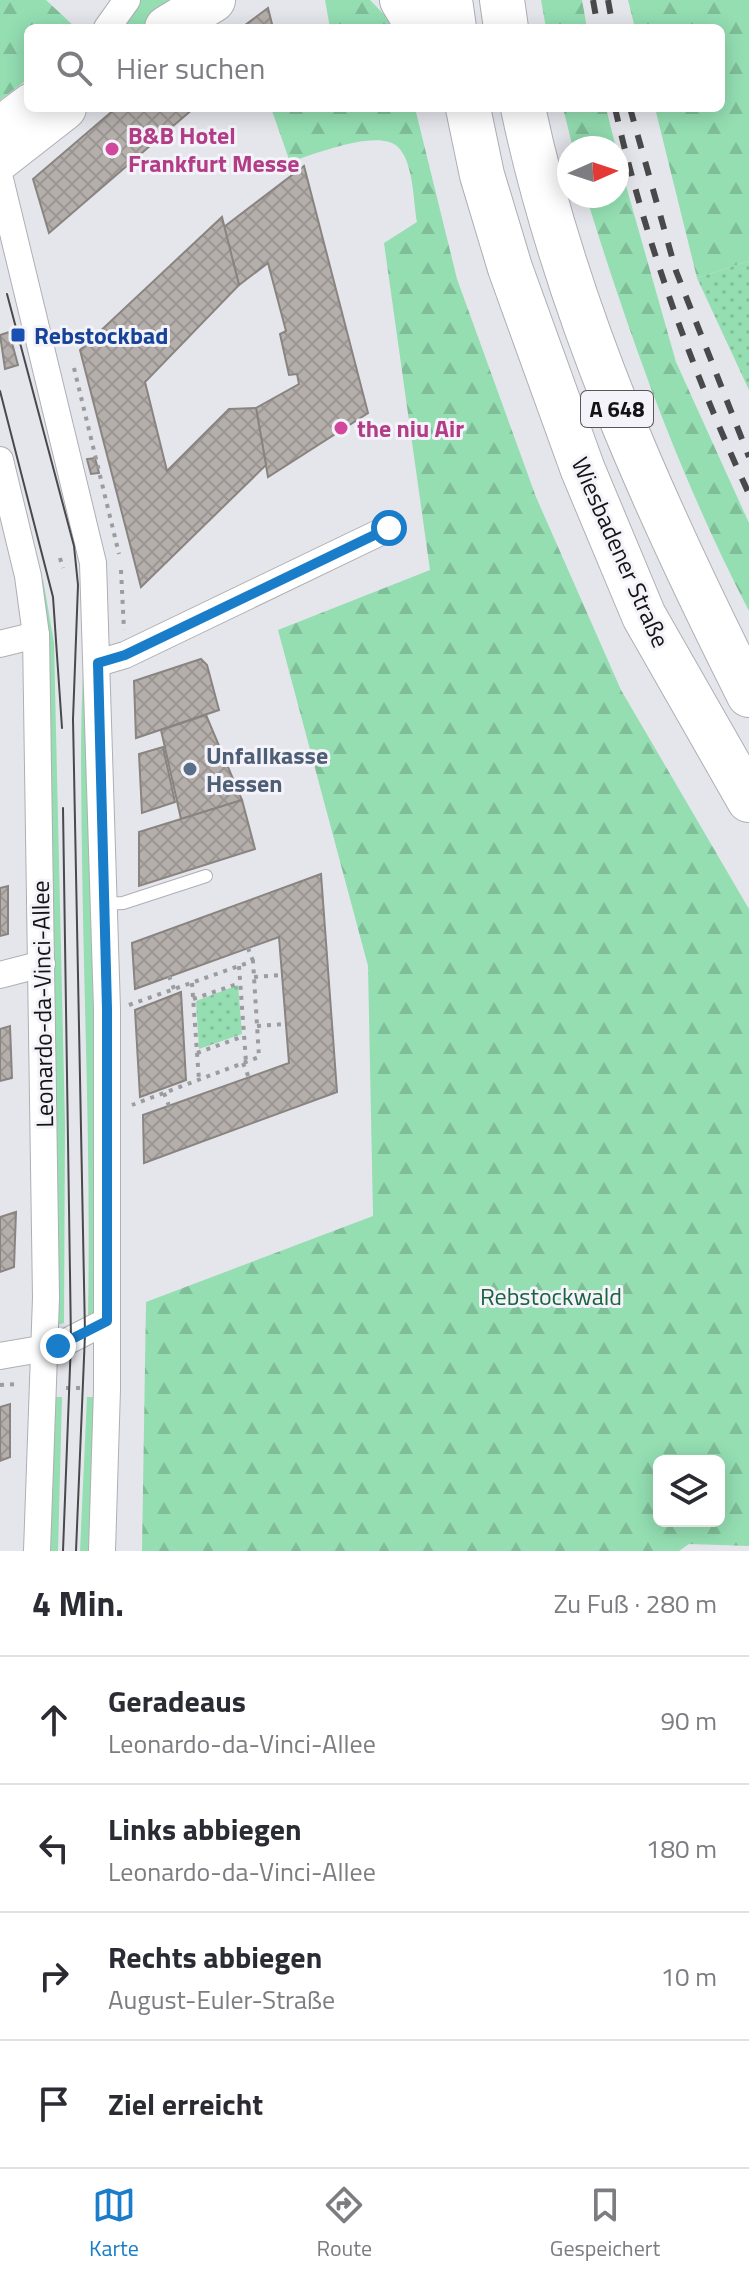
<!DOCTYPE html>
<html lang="de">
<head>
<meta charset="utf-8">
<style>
	body { margin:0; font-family:"Titillium Web",sans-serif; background:#f7f7f7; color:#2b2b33 }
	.controls { position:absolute; right:24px; bottom:24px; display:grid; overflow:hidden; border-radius:12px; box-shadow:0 4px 20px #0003 }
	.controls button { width:72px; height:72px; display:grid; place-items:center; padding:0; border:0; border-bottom:2px solid #e1e1e2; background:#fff; color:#2b2b33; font:40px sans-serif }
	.compass { position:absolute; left:557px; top:136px; width:72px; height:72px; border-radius:50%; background:#fff; box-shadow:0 4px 20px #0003; rotate:87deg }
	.stop { position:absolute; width:24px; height:24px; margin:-18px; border:6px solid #197dc9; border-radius:50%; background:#fff }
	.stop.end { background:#197dc9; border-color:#fff; box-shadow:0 2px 8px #0008 }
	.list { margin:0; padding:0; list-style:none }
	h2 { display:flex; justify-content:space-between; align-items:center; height:104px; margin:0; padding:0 32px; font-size:34px }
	h2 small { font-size:26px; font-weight:400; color:#7c7c81 }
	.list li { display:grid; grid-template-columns:52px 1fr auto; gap:24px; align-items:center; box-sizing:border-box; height:128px; padding:0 32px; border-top:2px solid #e1e1e2 }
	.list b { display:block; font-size:30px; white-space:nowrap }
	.list p { margin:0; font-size:26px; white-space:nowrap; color:#7c7c81 }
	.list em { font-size:26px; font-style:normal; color:#7c7c81 }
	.icon { flex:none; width:44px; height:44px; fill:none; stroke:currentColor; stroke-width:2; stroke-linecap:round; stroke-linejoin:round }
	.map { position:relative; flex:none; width:749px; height:1551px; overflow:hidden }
	.search { position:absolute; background:#fff; box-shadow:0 4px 20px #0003; left:24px; right:24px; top:24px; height:88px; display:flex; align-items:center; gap:20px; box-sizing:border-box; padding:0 28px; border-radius:12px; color:#7c7c81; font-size:30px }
	.sheet { height:616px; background:#fff }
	nav { display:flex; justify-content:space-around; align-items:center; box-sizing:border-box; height:112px; border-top:2px solid #e1e1e2; background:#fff; font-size:22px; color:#7c7c81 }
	nav a { display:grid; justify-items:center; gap:4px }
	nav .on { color:#197dc9 }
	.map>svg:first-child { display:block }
</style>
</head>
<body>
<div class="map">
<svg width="749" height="1551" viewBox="0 0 749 1551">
	<defs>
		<pattern id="forest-firs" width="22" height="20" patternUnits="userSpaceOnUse" patternTransform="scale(2)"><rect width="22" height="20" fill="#94deb2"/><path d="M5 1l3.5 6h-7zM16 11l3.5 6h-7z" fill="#7fbe98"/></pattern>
		<pattern id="park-dots" width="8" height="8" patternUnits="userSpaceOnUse" patternTransform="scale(2)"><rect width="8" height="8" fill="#94deb2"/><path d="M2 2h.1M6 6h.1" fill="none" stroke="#7fbe98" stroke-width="1.8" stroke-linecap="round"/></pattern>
		<pattern id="building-cross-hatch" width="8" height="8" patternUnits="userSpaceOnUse" patternTransform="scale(2)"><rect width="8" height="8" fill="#b5afac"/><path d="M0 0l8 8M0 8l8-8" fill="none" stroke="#9b9693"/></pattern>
	</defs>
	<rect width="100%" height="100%" fill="#e5e6ec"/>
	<!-- grass -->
	<g fill="#94deb2">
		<path d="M140,0H187L149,28H121Z"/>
		<path d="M43,579L54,643L65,1125L64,1323L54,1326Z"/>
		<path d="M88,608L97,1311L88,1315C91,1162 84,1010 82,857C81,774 79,691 88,608Z"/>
		<path d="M51,1397H62L58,1551H46Z"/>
		<path d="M87,1397H96L90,1551H80Z"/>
	</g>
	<!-- forest -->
	<g fill="url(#forest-firs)" fill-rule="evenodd">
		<path d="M0,0H46L76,28H28V79L0,100Z"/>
		<path d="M325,0H370L397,28H330Z"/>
		<path d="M541,0H582L587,28H546Z"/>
		<path d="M628,0H749V261L697,278L655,108H721V28H635Z"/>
		<path d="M271,108H415L457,279L536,497L621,690L749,909V1546L689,1544L679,1551H142L146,1302L373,1216L368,966L278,630L430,570L384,243L417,222C413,201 414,165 399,148C380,127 313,155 290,162ZM659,1461H719V1521H659Z"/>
		<path d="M563,108H606L616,148H573Z"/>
		<path d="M617,154L676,362L749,523V611C680,478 630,338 586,196H617Z"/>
	</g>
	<!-- park -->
	<g fill="url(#park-dots)">
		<path d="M749,261V390L697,278Z"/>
		<path d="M238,985L242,1034L199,1049L196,1001Z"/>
	</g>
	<!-- building -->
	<g fill="url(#building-cross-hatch)" stroke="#8a8481" stroke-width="2">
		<path d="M268,8L273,28H241Z"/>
		<path d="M116,108H194L49,233L33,179Z"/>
		<path d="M304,166L368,413L268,477L256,408L299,384L297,374L289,375L280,334L286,331L268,263L239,285L224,227Z"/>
		<path d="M222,217L239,285L145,382L167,471L229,409L256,408L266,465L141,587L80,350Z"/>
		<path d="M9,332L18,365L5,369L0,335Z"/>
		<path d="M95,458L99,473L91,474L87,459Z"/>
		<path d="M201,659L207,665L219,710L136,738L134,681Z"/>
		<path d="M206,715L242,800L181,819L161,730Z"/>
		<path d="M163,747L175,802L142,813L139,754Z"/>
		<path d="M242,800L255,849L139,886V832Z"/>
		<path d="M321,874L337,1092L144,1163L143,1115L289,1063L279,937L135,989L132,943Z"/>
		<path d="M8,886V934L0,936V888Z"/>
		<path d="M181,992L186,1080L140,1097L135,1010Z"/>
		<path d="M10,1026L12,1078L0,1081V1029Z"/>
		<path d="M16,1212L14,1267L0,1272V1217Z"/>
		<path d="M10,1404V1457L0,1461V1407Z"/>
	</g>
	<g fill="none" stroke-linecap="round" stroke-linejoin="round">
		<defs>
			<path id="lane" d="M105,904L123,903L206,876"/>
			<g id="street">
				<path d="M107,28L127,0"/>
				<path d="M0,118L28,97"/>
				<path d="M0,179L93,563L107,1009V1389L102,1551"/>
				<path d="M0,460L28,576L36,635L46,1298L37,1551"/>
				<path d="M0,644L36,635"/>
				<path d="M98,663L125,655L389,528"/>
				<path d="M0,975L42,964"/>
				<path d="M0,1356L58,1346L107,1321"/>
			</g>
			<g id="highway">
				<path d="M402,0L419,28"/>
				<path d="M450,0L454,28"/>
				<path d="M502,0L506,28"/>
				<path d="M167,28L213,0"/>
				<path d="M468,108L482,175L510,268L583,470L644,616L749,800"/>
				<path d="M523,108C567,314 655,508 749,695"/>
				<path d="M0,158L64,108"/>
			</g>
		</defs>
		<!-- lane casing -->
		<use href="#lane" stroke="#aeafb4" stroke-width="14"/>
		<!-- street casing -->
		<use href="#street" stroke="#aeafb4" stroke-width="28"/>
		<!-- highway casing -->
		<use href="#highway" stroke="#aeafb4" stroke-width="46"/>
		<!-- path -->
		<g stroke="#9b9ca0" stroke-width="4" stroke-dasharray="4 6" stroke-linecap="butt">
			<path d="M74,368L119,554"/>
			<path d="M60,558L63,568"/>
			<path d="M121,570L124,630"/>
			<path d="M248,948L253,961"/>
			<path d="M239,966L246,1062"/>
			<path d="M169,976L174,989"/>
			<path d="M254,977L282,975"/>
			<path d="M192,983L199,1080"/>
			<path d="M193,999L240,983"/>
			<path d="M129,1005L253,961L259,1057L132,1105"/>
			<path d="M257,1026L286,1024"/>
			<path d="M197,1053L244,1036"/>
			<path d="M243,1063L249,1078"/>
			<path d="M164,1093L169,1106"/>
			<path d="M0,1385L17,1384"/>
			<path d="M66,1388H85"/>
		</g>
		<!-- lane -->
		<use href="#lane" stroke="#fff" stroke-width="12"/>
		<!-- street -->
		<use href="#street" stroke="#fff" stroke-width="26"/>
		<!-- highway -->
		<use href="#highway" stroke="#fff" stroke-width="44"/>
		<!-- tram -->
		<g stroke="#49494c" stroke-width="2">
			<path d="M7,294L74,546L78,585L73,719L85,1334L76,1551"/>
			<path d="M0,391L53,597L62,728"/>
			<path d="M63,1551L71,1341L63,808"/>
		</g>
		<!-- rail -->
		<g stroke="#49494c" stroke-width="6" stroke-dasharray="14 14" stroke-linecap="butt">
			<path d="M593,0L598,28"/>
			<path d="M608,0L613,28"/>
			<path d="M615,108C645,241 692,370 749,494"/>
			<path d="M630,108L676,271L749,457"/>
		</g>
	</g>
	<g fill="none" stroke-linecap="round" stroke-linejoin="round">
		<!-- route -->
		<path stroke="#197dc9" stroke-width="10" d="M58,1346L107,1321V1009L98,663L125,655L389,528"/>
	</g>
	<!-- markers -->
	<g fill="#d1479c" stroke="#f3f3f9" stroke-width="3">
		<circle cx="112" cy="149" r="8"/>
		<circle cx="341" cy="428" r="8"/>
	</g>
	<rect fill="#1a4fb4" stroke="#f3f3f9" stroke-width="3" x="10" y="327" width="16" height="16" rx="4"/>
	<circle fill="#5c6f8a" stroke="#f3f3f9" stroke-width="3" cx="190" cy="769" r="8"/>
	<g text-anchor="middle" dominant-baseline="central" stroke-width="6" stroke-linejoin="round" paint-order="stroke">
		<!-- shield labels -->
		<rect fill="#f3f3f9" stroke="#57575a" stroke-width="2" x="581" y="391" width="72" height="36" rx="6"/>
		<g font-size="22" font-weight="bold" fill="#141416">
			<text x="617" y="409">A 648</text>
		</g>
		<!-- hotel labels -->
		<g font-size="24" font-weight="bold" fill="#b23c85" stroke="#f3f3f9" text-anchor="start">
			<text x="128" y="135">B&amp;B Hotel<tspan x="128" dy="28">Frankfurt Messe</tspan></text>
			<text x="357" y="428">the niu Air</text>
		</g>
		<!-- transit labels -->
		<g font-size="24" font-weight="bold" fill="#164399" stroke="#f3f3f9" text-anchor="start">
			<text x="34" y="335">Rebstockbad</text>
		</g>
		<!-- street labels -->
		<g font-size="24" fill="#141416" stroke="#f3f3f9">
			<text transform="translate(621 552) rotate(66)">Wiesbadener Straße</text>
			<text transform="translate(42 1004) rotate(-91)">Leonardo-da-Vinci-Allee</text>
		</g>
		<!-- service labels -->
		<g font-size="24" font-weight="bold" fill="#4e5e75" stroke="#f3f3f9" text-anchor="start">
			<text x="206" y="755">Unfallkasse<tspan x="206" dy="28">Hessen</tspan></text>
		</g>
		<!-- park labels -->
		<g font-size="24" fill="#1b623f" stroke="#f3f3f9">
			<text x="551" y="1296">Rebstockwald</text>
		</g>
	</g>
</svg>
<div class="controls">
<button><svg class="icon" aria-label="layers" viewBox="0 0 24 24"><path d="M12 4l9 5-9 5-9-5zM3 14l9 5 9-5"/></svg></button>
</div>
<svg class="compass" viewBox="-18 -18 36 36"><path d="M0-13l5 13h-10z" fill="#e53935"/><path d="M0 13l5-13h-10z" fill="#7c7c81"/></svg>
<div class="stop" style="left:389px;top:528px"></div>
<div class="stop end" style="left:58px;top:1346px"></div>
<div class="search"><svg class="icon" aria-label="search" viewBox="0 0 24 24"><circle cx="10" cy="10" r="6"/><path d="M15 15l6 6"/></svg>Hier suchen</div>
</div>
<section class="sheet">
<h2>4 Min.<small>Zu Fuß · 280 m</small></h2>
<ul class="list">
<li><svg class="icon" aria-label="ahead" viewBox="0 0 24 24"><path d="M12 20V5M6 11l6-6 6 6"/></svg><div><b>Geradeaus</b><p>Leonardo-da-Vinci-Allee</p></div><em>90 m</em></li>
<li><svg class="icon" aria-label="left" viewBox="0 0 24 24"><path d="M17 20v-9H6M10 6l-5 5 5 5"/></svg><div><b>Links abbiegen</b><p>Leonardo-da-Vinci-Allee</p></div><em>180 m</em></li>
<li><svg class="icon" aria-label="right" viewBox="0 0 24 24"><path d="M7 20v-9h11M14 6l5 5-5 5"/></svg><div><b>Rechts abbiegen</b><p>August-Euler-Straße</p></div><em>10 m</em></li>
<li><svg class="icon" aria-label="arrive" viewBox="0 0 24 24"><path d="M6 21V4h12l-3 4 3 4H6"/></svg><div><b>Ziel erreicht</b></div></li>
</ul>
</section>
<nav>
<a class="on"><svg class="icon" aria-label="map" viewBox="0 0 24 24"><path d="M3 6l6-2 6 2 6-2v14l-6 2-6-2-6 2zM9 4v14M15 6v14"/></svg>Karte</a>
<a><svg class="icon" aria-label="directions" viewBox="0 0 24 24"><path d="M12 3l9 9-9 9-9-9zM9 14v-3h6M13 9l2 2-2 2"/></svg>Route</a>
<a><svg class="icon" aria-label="saved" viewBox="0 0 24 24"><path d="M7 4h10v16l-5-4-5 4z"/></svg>Gespeichert</a>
</nav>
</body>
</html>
